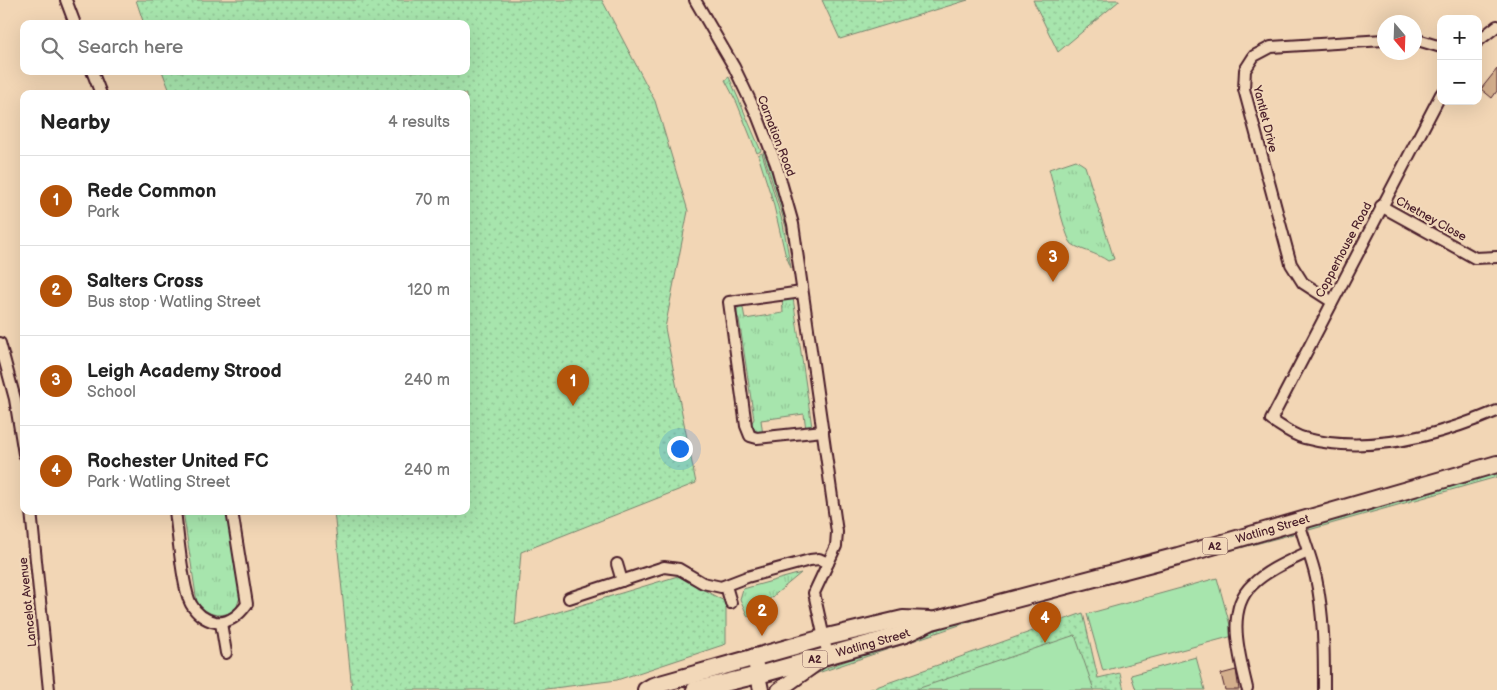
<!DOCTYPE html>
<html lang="en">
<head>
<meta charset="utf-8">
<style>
	body { margin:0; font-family:"Balsamiq Sans",sans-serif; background:#f6f6f6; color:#222 }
	.controls { position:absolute; right:15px; top:15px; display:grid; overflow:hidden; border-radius:10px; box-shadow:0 5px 20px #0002 }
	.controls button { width:45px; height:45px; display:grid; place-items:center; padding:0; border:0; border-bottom:1px solid #e0e0e0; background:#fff; color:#222; font:25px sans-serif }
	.compass { position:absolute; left:1377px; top:15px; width:45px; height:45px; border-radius:50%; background:#fff; box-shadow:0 5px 20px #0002; rotate:161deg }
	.you { position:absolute; left:679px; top:448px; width:18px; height:18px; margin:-12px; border:4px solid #fff; border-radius:50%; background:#1a73e8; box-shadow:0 0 0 8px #1a73e833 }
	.badge { display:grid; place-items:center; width:32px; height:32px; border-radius:50%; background:#b45309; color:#fff; font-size:16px; font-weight:700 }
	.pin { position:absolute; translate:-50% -41px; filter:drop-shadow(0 1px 2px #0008) }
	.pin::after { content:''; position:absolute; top:26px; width:18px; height:15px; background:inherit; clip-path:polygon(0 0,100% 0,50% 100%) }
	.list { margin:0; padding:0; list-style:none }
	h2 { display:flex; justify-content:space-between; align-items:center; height:65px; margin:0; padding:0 20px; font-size:21px }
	h2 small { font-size:16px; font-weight:400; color:#767676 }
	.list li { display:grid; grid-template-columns:32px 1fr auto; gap:15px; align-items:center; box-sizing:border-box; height:90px; padding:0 20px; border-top:1px solid #e0e0e0 }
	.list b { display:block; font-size:19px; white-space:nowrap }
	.list p { margin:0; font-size:16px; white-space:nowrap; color:#767676 }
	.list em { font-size:16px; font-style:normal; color:#767676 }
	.icon { flex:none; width:28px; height:28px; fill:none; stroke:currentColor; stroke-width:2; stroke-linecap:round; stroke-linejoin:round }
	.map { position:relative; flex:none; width:1497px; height:690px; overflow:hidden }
	.search { position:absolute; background:#fff; box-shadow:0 5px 20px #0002; left:20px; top:20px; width:450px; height:55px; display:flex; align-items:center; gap:12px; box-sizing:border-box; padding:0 18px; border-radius:10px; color:#767676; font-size:19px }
	.panel { position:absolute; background:#fff; box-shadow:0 5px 20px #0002; left:20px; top:90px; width:450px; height:425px; border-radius:10px }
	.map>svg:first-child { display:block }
</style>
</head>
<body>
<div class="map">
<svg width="1497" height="690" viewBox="0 0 1497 690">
	<defs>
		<pattern id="grass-tufts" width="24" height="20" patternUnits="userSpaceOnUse" patternTransform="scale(1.25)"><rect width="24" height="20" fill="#a7e5ad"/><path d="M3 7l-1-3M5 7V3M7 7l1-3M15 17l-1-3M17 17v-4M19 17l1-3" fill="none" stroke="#91c495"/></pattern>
		<pattern id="park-dots" width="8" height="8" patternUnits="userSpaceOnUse" patternTransform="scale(1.25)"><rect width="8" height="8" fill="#a7e5ad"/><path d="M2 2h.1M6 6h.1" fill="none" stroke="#91c495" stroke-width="1.8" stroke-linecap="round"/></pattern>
	</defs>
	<rect width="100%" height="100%" fill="#f2d6b5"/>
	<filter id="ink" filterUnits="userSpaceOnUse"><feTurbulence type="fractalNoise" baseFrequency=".02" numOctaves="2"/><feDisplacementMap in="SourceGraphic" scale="10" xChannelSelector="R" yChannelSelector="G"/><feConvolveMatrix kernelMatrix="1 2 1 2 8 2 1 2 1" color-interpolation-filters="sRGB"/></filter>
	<g filter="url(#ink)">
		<!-- grass -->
		<g fill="url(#grass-tufts)" stroke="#78826c">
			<path d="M729,77L761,151L757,153L737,103L725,80Z"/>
			<path d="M766,150L791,240L796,281L786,227L763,152Z"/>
			<path d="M762,153L783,224L791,268L785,253L773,202L758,155Z"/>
			<path d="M1076,160L1085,166L1114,259L1108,261C1097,253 1080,250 1072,244C1065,238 1053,182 1049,169Z"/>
			<path d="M782,297L793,298L812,427L806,430L804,414L761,420L763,436L757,433L751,424L754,419L739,319L735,313L742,302L745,319L783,313Z"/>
			<path d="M1497,472V477L1309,530L1311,525Z"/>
			<path d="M183,511H229L242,591L236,609C221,619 208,616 197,602Z"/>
			<path d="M1290,531L1293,534L995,613L818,673L803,681L820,670L988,612Z"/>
			<path d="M801,573L748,617L740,599L743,589Z"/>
		</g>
		<!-- park -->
		<g fill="url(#park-dots)" stroke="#78826c">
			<path d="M136,0H602L655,101L688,211L665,328L696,483L521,552L515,625L678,576L726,602V644L617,680L538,690H352L334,511H466V94H171L162,71H466V24H144Z"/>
			<path d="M822,0H968L840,39Z"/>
			<path d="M1033,0H1119V1L1058,52Z"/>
			<path d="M1083,613L1098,678L1120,673L1124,690H868Z"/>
		</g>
		<!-- garden -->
		<g fill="#a7e5ad" stroke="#78826c">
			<path d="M1217,578L1233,636L1103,671L1087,614Z"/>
			<path d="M1075,635L1094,690H914Z"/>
			<path d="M1196,657L1205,690H1136L1131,675Z"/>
		</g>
		<!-- building -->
		<g fill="#d4af8d" stroke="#4a1f2b">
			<path d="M1497,69V91L1492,98L1481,89Z"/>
			<path d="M1236,670L1239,690H1225L1221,674Z"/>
		</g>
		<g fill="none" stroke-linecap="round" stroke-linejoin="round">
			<defs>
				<g id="minor">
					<path d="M66,0L75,24"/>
					<path d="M695,0L734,67L757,115L776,164L793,224L837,532L836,546L814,593L828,656"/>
					<path d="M1414,39L1441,47"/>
					<path d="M1478,41L1497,26"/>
					<path d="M92,71L101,94"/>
					<path d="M1441,94L1271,420C1281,426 1292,435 1304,438C1368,455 1438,436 1497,411"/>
					<path d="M1381,206L1475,258L1497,257"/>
					<path d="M802,292L729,302L746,426L750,436L757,438L823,431"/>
					<path d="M1331,301L1303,283L1291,264L1244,89L1245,70L1254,56L1271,47L1384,40"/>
					<path d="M0,343L15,399L24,454"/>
					<path d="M31,511L49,690"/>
					<path d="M175,511C178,532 182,588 191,604C196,613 205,620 215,622C229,624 240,614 247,604L232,511"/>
					<path d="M1299,522C1304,541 1312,559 1316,578C1324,615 1324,652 1324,690"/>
					<path d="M617,564L622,581"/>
					<path d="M726,586L731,603"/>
					<path d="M569,598L664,567L679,569L703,583L721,587L747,577L810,560L819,559L828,563"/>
					<path d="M221,623L226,653"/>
					<path d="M1247,688C1240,657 1225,610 1252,585C1267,570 1289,561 1308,552"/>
				</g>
				<g id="secondary">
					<path d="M754,656L761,690"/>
					<path d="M779,690L821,660"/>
				</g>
				<g id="primary">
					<path d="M646,690L653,686L823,638L903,619L930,620"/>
					<path id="s1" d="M695,690L758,675L905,634L932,621L1178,556L1497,464"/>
				</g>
			</defs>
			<!-- minor casing -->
			<use href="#minor" stroke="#4a1f2b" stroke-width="14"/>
			<!-- secondary casing -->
			<use href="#secondary" stroke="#4a1f2b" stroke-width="18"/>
			<!-- primary casing -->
			<use href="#primary" stroke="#4a1f2b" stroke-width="20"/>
			<!-- minor -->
			<use href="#minor" stroke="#f2d8b9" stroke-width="10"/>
			<!-- secondary -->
			<use href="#secondary" stroke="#f2d8b9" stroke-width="14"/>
			<!-- primary -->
			<use href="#primary" stroke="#f2d8b9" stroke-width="16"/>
		</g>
	</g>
	<g text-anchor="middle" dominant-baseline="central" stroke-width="4.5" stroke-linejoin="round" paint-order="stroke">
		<!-- shield labels -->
		<g fill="#f2d8b9" stroke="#7c5656" stroke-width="1">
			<rect x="1202.5" y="537.5" width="25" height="17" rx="4"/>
			<rect x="802.5" y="650.5" width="25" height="17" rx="4"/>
		</g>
		<g font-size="11" font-weight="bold" fill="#4a1f2b">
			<text x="1215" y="546">A2</text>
			<text x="815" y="659">A2</text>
		</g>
		<!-- street labels -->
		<g font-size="12" fill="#4a1f2b" stroke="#f2d8b9">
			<text transform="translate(1265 119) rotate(76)">Yantlet Drive</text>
			<text transform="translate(776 136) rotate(69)">Carnation Road</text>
			<text transform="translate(1431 219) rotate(29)">Chetney Close</text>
			<text transform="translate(1344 250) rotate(-62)">Copperhouse Road</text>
			<text stroke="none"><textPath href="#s1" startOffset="600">Watling Street</textPath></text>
			<text transform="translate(28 602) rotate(-96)">Lancelot Avenue</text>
			<text stroke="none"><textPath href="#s1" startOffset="184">Watling Street</textPath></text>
		</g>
	</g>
</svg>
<div class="controls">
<button>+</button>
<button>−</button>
</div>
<svg class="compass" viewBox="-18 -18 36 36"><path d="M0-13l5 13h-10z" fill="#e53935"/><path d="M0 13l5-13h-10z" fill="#767676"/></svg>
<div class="you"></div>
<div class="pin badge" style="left:573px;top:406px">1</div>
<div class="pin badge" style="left:762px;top:636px">2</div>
<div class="pin badge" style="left:1053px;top:282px">3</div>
<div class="pin badge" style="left:1045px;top:643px">4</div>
<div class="search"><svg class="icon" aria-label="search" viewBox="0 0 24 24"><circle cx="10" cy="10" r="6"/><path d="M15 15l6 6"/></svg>Search here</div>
<section class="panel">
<h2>Nearby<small>4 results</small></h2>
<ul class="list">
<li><span class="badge">1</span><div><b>Rede Common</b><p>Park</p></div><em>70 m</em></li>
<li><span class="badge">2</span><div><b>Salters Cross</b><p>Bus stop · Watling Street</p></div><em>120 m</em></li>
<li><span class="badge">3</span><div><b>Leigh Academy Strood</b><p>School</p></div><em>240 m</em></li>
<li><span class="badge">4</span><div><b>Rochester United FC</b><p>Park · Watling Street</p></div><em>240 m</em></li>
</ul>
</section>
</div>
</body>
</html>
